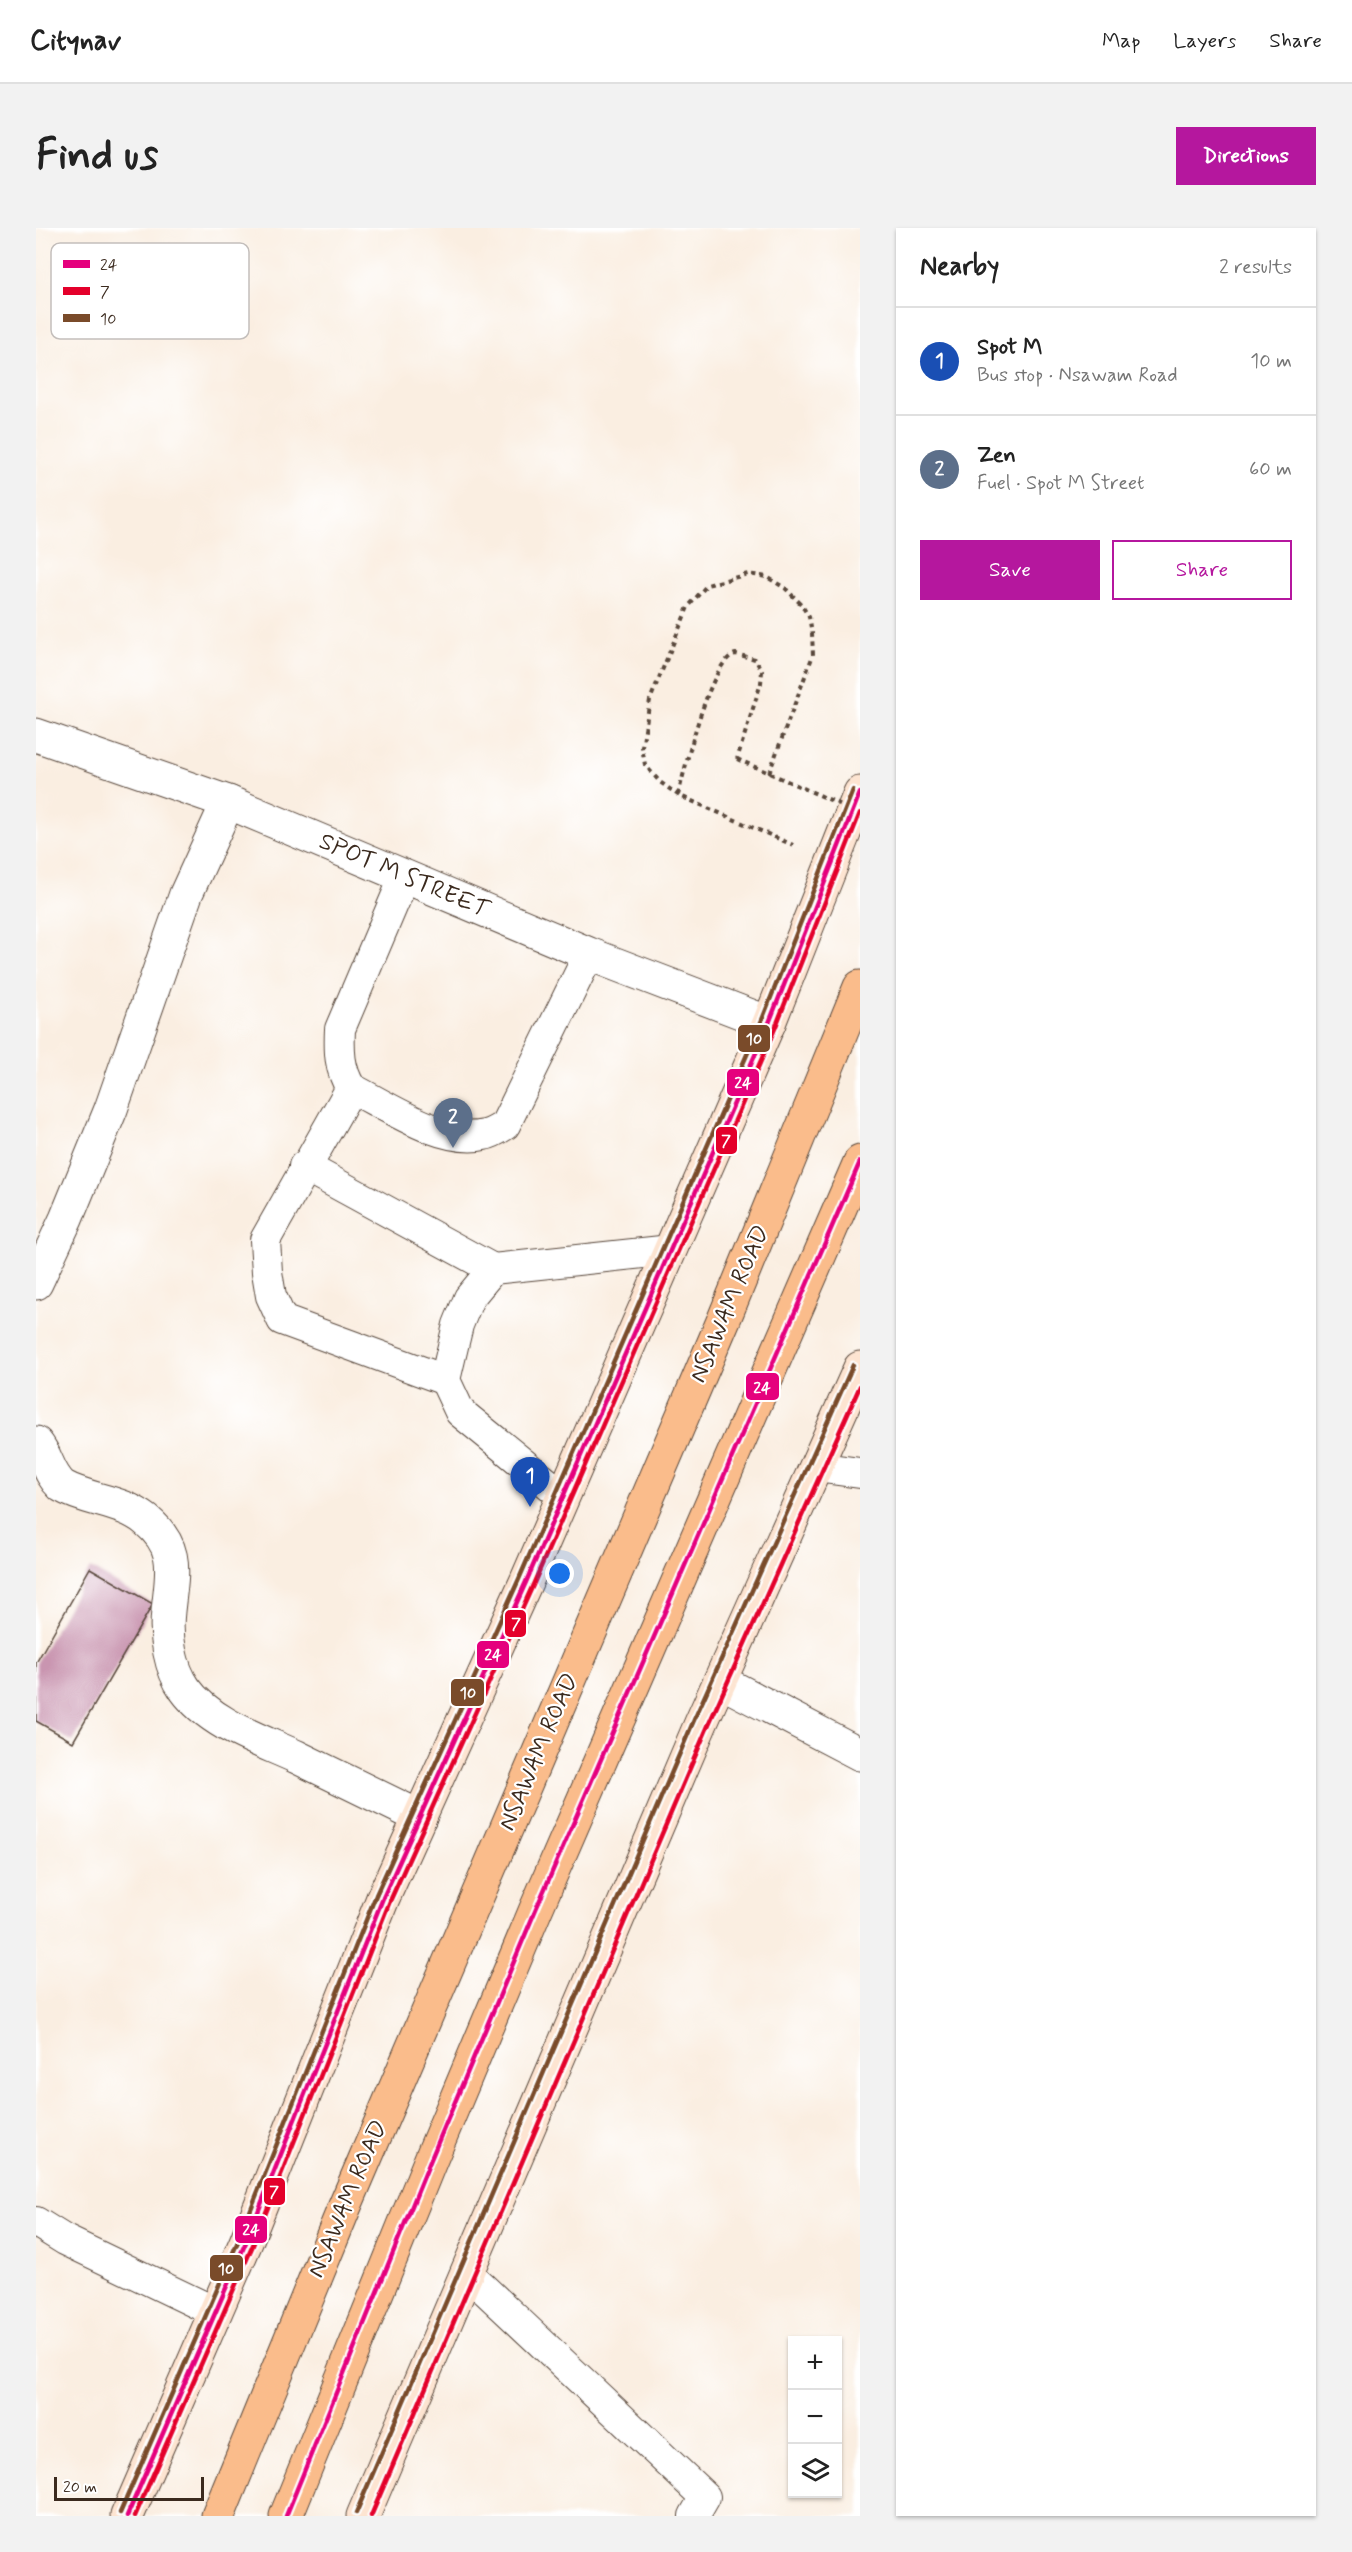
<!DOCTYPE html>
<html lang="en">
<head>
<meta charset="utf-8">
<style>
	body { margin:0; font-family:Mynerve,sans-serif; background:#f2f2f2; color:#222 }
	.controls { position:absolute; right:18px; bottom:18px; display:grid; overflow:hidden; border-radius:0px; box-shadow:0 2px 4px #0004 }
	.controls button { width:54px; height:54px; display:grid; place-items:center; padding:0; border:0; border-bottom:2px solid #e0e0e0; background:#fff; color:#222; font:30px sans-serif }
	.scale { position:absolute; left:18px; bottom:15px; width:150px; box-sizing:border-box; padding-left:6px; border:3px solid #3b2a1e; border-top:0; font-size:16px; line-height:21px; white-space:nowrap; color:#3b2a1e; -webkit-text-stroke:4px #fff; paint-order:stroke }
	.you { position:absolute; left:524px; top:1346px; width:21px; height:21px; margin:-15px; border:4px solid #fff; border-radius:50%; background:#1a73e8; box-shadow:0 0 0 9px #1a73e833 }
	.badge { display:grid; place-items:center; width:39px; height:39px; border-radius:50%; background:#b5179e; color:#fff; font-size:20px; font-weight:700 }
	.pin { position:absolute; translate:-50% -50px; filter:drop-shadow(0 2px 3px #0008) }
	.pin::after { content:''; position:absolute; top:32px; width:21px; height:18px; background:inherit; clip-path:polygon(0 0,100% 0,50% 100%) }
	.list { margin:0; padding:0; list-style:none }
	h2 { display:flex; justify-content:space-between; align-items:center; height:78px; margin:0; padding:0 24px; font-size:26px }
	h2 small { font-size:20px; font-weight:400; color:#767676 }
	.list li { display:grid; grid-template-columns:39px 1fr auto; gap:18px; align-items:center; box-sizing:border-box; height:108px; padding:0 24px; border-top:2px solid #e0e0e0 }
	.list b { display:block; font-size:22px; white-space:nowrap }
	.list p { margin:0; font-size:20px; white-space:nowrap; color:#767676 }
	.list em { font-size:20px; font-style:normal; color:#767676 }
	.actions { display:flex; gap:12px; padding:18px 24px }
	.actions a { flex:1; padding:14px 0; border:2px solid #b5179e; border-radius:0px; text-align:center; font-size:21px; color:#b5179e }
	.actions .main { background:#b5179e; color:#fff }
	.icon { flex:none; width:33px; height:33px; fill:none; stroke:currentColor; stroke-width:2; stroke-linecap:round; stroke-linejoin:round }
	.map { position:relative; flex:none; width:824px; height:2288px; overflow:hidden; border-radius:0px }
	header { display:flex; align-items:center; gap:36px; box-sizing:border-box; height:84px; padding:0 30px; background:#fff; border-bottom:2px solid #e0e0e0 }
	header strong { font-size:28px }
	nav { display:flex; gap:33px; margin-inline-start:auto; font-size:21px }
	.intro { display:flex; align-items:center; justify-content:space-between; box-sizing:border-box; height:144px; padding:0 36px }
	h1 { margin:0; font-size:42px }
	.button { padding:15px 27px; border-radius:0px; background:#b5179e; color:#fff; font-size:21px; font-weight:700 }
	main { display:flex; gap:36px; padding:0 36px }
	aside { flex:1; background:#fff; border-radius:0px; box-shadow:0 2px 4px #0004 }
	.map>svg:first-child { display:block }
</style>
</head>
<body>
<header>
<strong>Citynav</strong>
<nav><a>Map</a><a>Layers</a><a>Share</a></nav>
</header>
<div class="intro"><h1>Find us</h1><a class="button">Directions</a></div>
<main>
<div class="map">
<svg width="824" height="2288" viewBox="0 0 824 2288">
	<rect width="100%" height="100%" fill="#fff"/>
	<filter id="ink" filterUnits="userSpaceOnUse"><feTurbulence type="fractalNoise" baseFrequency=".0167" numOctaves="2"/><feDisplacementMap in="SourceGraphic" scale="12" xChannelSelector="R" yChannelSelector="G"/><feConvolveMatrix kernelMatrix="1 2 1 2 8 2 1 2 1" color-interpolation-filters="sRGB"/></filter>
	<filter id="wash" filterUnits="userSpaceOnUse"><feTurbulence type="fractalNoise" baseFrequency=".008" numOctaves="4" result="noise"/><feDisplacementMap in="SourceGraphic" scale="24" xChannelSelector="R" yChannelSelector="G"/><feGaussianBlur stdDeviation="1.35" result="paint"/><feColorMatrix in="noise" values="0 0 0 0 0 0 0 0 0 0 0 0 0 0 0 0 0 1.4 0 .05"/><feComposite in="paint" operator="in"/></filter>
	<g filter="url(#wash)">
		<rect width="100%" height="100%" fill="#faeee1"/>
		<g id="blocks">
			<!-- building -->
			<path fill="#c995b0" d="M54,1340L117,1376L37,1514L0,1493V1435Z"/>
		</g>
	</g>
	<g filter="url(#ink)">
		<use href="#blocks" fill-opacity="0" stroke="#58473b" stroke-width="1.5"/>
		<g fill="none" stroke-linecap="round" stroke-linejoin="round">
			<defs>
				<g id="service">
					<path d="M369,648L304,801C303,822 303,841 315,860C351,878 407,917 448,907C455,906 463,901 469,897L553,726"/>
					<path d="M315,860L229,1012L231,1044L235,1068L246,1092L409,1152"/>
					<path d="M268,938L457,1041"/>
					<path d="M780,1239L824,1245"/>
					<path d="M527,1268L424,1184L409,1152L422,1097L433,1070L457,1041L635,1022"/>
					<path d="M0,1994L29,2012L179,2084"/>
					<path d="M430,2044L669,2269L658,2288"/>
				</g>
				<g id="minor">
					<path d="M0,507L192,574L553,726L733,795"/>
					<path d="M0,1055L30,991L75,881L150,666L192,574"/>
					<path d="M0,1215C12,1229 11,1244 26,1258C52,1273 85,1272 110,1292C144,1320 136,1344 132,1383C129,1409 134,1440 149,1461C174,1496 224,1512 261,1529C302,1549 343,1569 384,1589"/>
					<path d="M684,1453L824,1526"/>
				</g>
				<g id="secondary">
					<path d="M91,2288L210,2014L347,1670L490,1354L733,795L824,565"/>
					<path d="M327,2288L665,1495L824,1140"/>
				</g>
				<g id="trunk">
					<path d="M182,2288L309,1978L688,1091L824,759"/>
					<path d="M250,2288L395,1931L500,1681L824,934"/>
				</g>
			</defs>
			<!-- service casing -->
			<use href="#service" stroke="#58473b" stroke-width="32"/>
			<!-- minor casing -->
			<use href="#minor" stroke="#58473b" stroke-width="35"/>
			<!-- secondary casing -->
			<use href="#secondary" stroke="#58473b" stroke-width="35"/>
			<!-- trunk casing -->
			<use href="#trunk" stroke="#58473b" stroke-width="35"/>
			<!-- path -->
			<g stroke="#58473b" stroke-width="4" stroke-dasharray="4.5 4.5" stroke-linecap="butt">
				<path d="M733,545L777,427L776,405L773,389L765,376L749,360L731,349L712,346L671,357L652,379L614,472L606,519L609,537L624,554L642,567L757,617"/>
				<path d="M642,567C649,542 674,430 700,426L719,431L726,443L725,455L701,531"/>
			</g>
			<!-- service -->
			<use href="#service" stroke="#fff" stroke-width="30"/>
			<!-- minor -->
			<use href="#minor" stroke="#fff" stroke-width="33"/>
			<!-- secondary -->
			<use href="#secondary" stroke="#fde4d1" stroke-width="33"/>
			<!-- trunk -->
			<use href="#trunk" stroke="#fabc8b" stroke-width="33"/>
			<!-- path-bridge -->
			<path stroke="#58473b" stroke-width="4" stroke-dasharray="4.5 4.5" stroke-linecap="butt" d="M701,531L824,585"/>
			<defs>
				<g id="bus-1">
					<path d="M91,2288L210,2014L347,1670L490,1354L733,795L824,565"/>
					<path d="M250,2288L395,1931L500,1681L824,934"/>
				</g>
				<g id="bus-2">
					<path d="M99,2288L217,2017L354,1673L497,1357L740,798L824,585"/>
					<path d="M335,2288L672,1498L824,1158"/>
				</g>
				<g id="bus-3">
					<path d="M84,2285L203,2011L340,1667L483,1351L726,792L817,562"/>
					<path d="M320,2285L658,1492L817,1137"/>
				</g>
			</defs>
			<!-- bus-1 casing -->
			<use href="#bus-1" stroke="#fff" stroke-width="9"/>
			<!-- bus-2 casing -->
			<use href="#bus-2" stroke="#fff" stroke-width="9"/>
			<!-- bus-3 casing -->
			<use href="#bus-3" stroke="#fff" stroke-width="9"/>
			<!-- bus-1 -->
			<use href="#bus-1" stroke="#e5007d" stroke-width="4.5"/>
			<!-- bus-2 -->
			<use href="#bus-2" stroke="#e4002b" stroke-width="4.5"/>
			<!-- bus-3 -->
			<use href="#bus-3" stroke="#7a4b2a" stroke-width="4.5"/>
		</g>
	</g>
	<g text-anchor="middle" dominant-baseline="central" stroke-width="4.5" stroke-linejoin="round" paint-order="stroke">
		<!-- street labels -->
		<g font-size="24" fill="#3b2a1e" stroke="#fff">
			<text transform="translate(368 648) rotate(23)">SPOT M STREET</text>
			<text transform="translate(694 1076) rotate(-67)">NSAWAM ROAD</text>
			<text transform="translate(503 1524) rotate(-67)">NSAWAM ROAD</text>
			<text transform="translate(312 1971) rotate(-67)">NSAWAM ROAD</text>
		</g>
	</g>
	<!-- legend -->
	<rect x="15" y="15" width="198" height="96" rx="9" fill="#fff" stroke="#c4bfbc" stroke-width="1.5"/>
	<rect x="27" y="32" width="27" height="8" fill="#e5007d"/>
	<rect x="27" y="59" width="27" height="8" fill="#e4002b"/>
	<rect x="27" y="86" width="27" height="8" fill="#7a4b2a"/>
	<g font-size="16" fill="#3b2a1e">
		<text x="64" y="42">24</text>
		<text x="64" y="69">7</text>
		<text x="64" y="96">10</text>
	</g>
	<g stroke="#fff" stroke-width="2">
		<rect x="701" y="796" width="34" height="29" rx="6" fill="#7a4b2a"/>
		<rect x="690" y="840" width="34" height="29" rx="6" fill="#e5007d"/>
		<rect x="679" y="898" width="23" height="29" rx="6" fill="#e4002b"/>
		<rect x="709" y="1144" width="35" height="29" rx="6" fill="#e5007d"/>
		<rect x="468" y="1381" width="23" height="29" rx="6" fill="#e4002b"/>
		<rect x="440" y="1412" width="34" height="29" rx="6" fill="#e5007d"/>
		<rect x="414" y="1450" width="35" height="29" rx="6" fill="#7a4b2a"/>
		<rect x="227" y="1949" width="23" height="29" rx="6" fill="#e4002b"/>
		<rect x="198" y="1987" width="34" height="29" rx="6" fill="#e5007d"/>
		<rect x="173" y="2026" width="35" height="28" rx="6" fill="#7a4b2a"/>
	</g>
	<g font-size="16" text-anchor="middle" font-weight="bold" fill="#fff">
		<text x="718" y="816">10</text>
		<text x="707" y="860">24</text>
		<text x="690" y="918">7</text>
		<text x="726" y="1165">24</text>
		<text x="480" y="1401">7</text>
		<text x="457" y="1432">24</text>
		<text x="432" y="1470">10</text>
		<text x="238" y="1969">7</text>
		<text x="215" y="2007">24</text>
		<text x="190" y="2046">10</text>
	</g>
</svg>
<div class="controls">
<button>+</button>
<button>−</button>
<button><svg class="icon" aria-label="layers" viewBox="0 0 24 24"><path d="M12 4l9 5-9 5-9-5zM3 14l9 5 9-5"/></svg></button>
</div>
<div class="scale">20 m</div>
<div class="you"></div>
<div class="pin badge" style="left:494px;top:1279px;background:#1a4fb4">1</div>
<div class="pin badge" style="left:417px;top:920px;background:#5c6f8a">2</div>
</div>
<aside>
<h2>Nearby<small>2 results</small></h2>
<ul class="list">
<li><span class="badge" style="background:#1a4fb4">1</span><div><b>Spot M</b><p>Bus stop · Nsawam Road</p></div><em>10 m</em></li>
<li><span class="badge" style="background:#5c6f8a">2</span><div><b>Zen</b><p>Fuel · Spot M Street</p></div><em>60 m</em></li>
</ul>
<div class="actions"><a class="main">Save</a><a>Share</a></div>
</aside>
</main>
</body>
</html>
